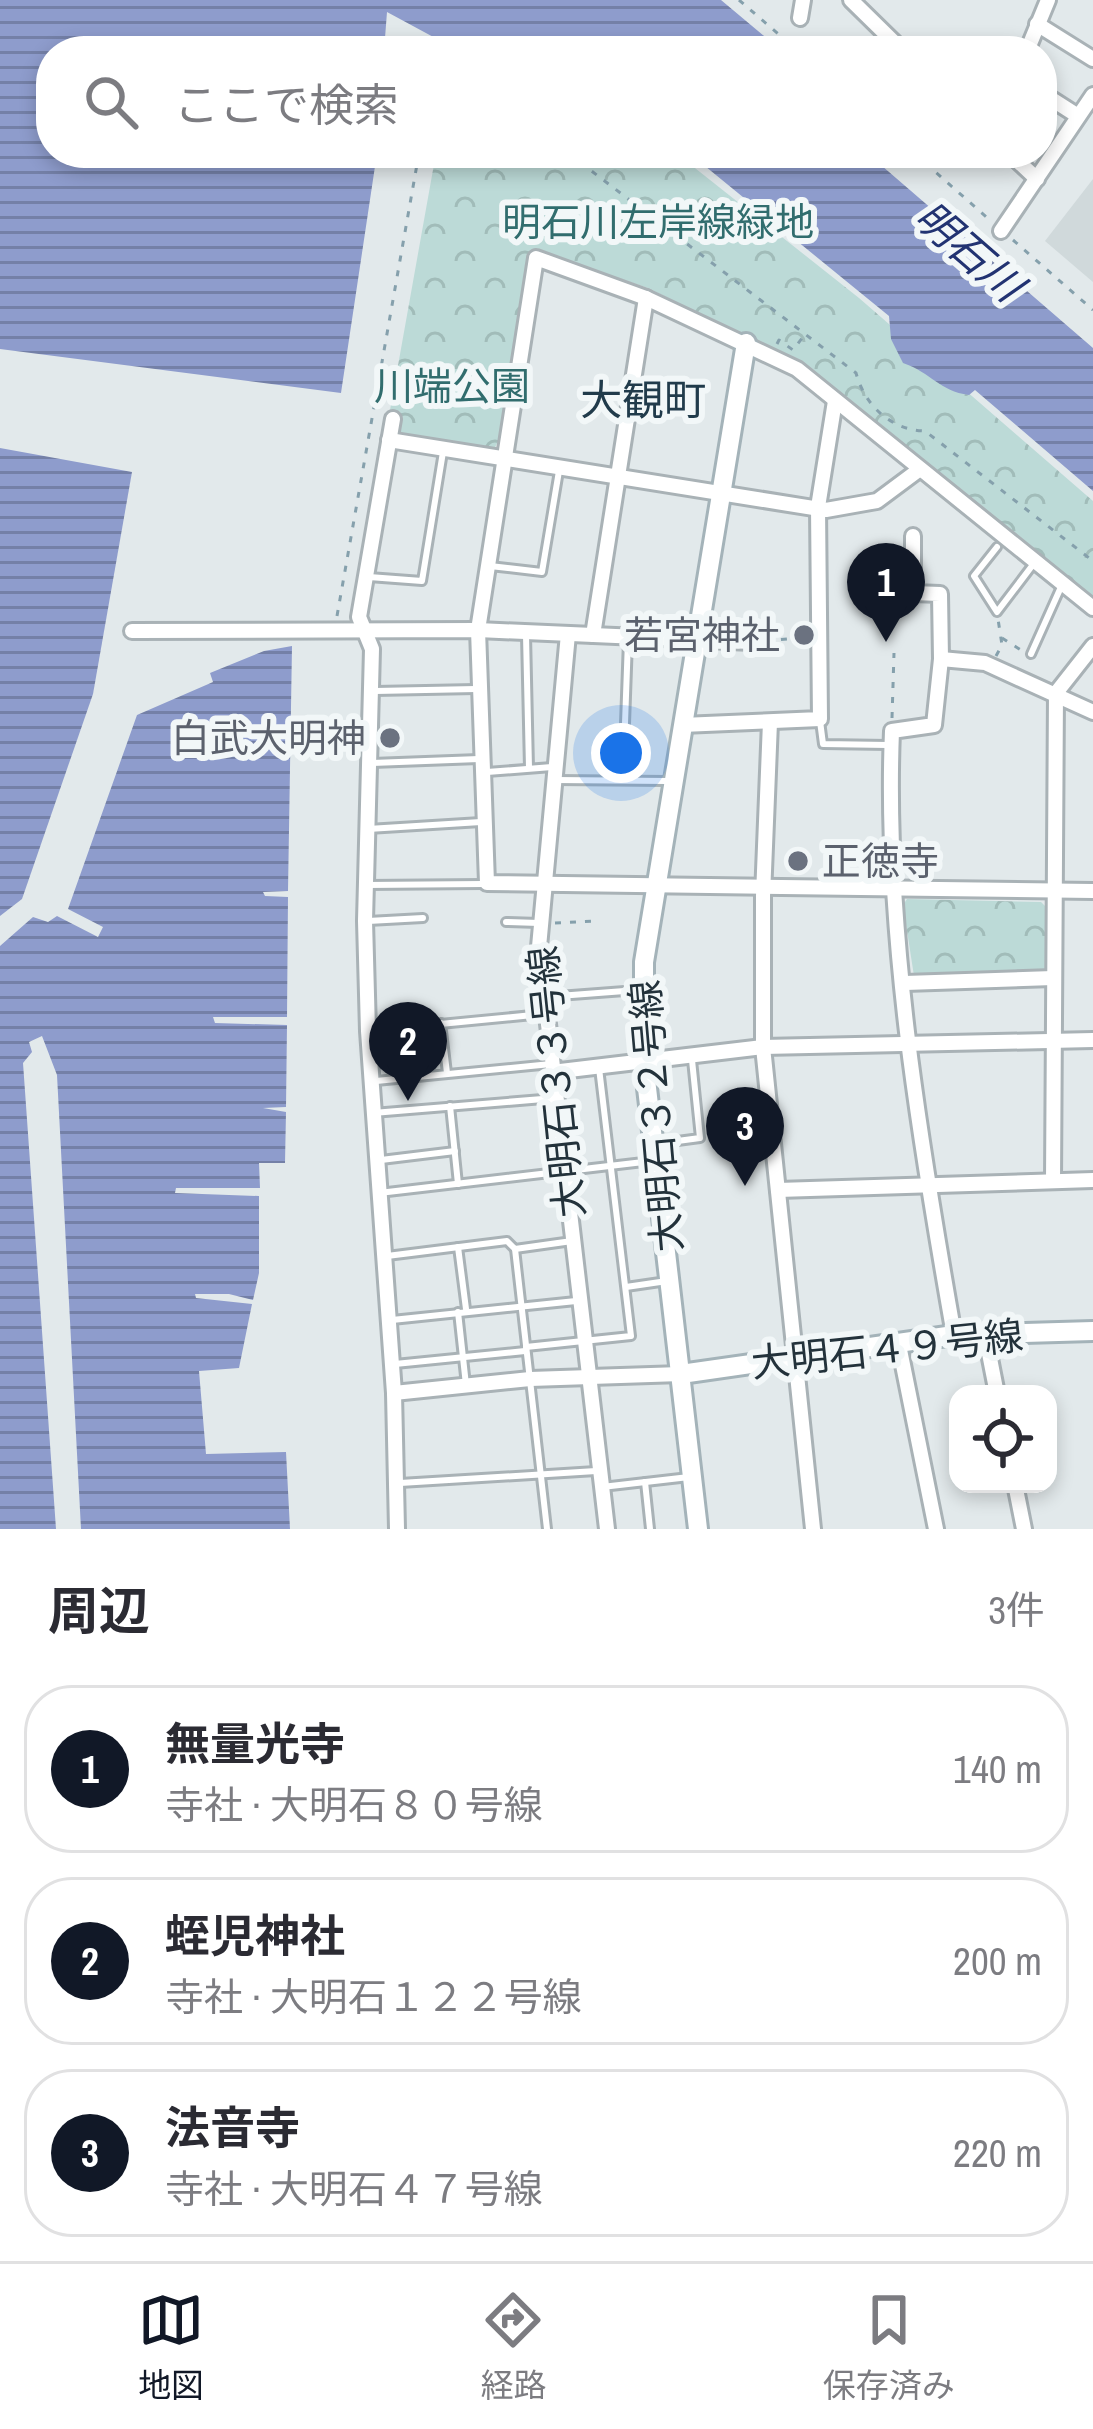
<!DOCTYPE html>
<html lang="ja">
<head>
<meta charset="utf-8">
<style>
	body { margin:0; font-family:"Archivo Narrow","Noto Sans JP",sans-serif; background:#f2f2f3; color:#2b2b33 }
	.controls { position:absolute; right:36px; bottom:36px; display:grid; overflow:hidden; border-radius:24px; box-shadow:0 6px 18px #0003 }
	.controls button { width:108px; height:108px; display:grid; place-items:center; padding:0; border:0; border-bottom:3px solid #e1e1e2; background:#fff; color:#2b2b33; font:60px sans-serif }
	.you { position:absolute; left:621px; top:753px; width:42px; height:42px; margin:-30px; border:9px solid #fff; border-radius:50%; background:#1a73e8; box-shadow:0 0 0 18px #1a73e833 }
	.badge { display:grid; place-items:center; width:78px; height:78px; border-radius:50%; background:#111827; color:#fff; font-size:39px; font-weight:700 }
	.pin { position:absolute; translate:-50% -99px; filter:drop-shadow(0 3px 6px #0008) }
	.pin::after { content:''; position:absolute; top:63px; width:42px; height:36px; background:inherit; clip-path:polygon(0 0,100% 0,50% 100%) }
	.list { margin:0; padding:0; list-style:none }
	h2 { display:flex; justify-content:space-between; align-items:center; height:156px; margin:0; padding:0 48px; font-size:51px }
	h2 small { font-size:39px; font-weight:400; color:#7c7c81 }
	.list li { display:grid; grid-template-columns:78px 1fr auto; gap:36px; align-items:center; box-sizing:border-box; height:168px; margin:0 24px 24px; padding:0 24px; border:3px solid #e1e1e2; border-radius:48px }
	.list b { display:block; font-size:45px; white-space:nowrap }
	.list p { margin:0; font-size:39px; white-space:nowrap; color:#7c7c81 }
	.list em { font-size:39px; font-style:normal; color:#7c7c81 }
	.icon { flex:none; width:66px; height:66px; fill:none; stroke:currentColor; stroke-width:2; stroke-linecap:round; stroke-linejoin:round }
	.map { position:relative; flex:none; width:1093px; height:1529px; overflow:hidden }
	.search { position:absolute; background:#fff; box-shadow:0 6px 18px #0003; left:36px; right:36px; top:36px; height:132px; display:flex; align-items:center; gap:30px; box-sizing:border-box; padding:0 42px; border-radius:48px; color:#7c7c81; font-size:45px }
	.sheet { height:732px; background:#fff }
	nav { display:flex; justify-content:space-around; align-items:center; box-sizing:border-box; height:168px; border-top:3px solid #e1e1e2; background:#fff; font-size:33px; color:#7c7c81 }
	nav a { display:grid; justify-items:center; gap:6px }
	nav .on { color:#111827 }
	.map>svg:first-child { display:block }
</style>
</head>
<body>
<div class="map">
<svg width="1093" height="1529" viewBox="0 0 1093 1529">
	<defs>
		<pattern id="forest-crowns" width="20" height="18" patternUnits="userSpaceOnUse" patternTransform="scale(3)"><rect width="20" height="18" fill="#bcdad7"/><path d="M2 6a3 3 0 1 1 6 0M12 15a3 3 0 1 1 6 0" fill="none" stroke="#a1bcb9"/></pattern>
		<pattern id="water-rules" width="6" height="5" patternUnits="userSpaceOnUse" patternTransform="scale(3)"><rect width="6" height="5" fill="#8e9ccc"/><path d="M0 2.5h6" fill="none" stroke="#7480a7"/></pattern>
	</defs>
	<rect width="100%" height="100%" fill="#e2e9eb"/>
	<!-- built -->
	<path fill="#d0d9db" d="M1093,179V282L1045,241Z"/>
	<!-- forest -->
	<g fill="url(#forest-crowns)">
		<path d="M436,153H676L859,298L1093,501V603L747,338L648,288L532,249L500,438L494,449L415,438L387,427Z"/>
		<path d="M907,899L1041,902L1046,907V970L914,976L903,905Z"/>
	</g>
	<!-- water -->
	<g fill="url(#water-rules)">
		<path d="M0,0H721L782,51H474L450,46L387,12L384,51H51V153H377L341,393L0,349Z"/>
		<path d="M689,153H867L1093,348V491L975,390L969,395C939,391 932,373 903,363L891,339L889,316Z"/>
		<path d="M0,448L132,472L93,694L22,899L0,916Z"/>
		<path d="M292,646L288,891L263,892L265,896L288,897L287,1017H213L215,1023L287,1025L286,1107L263,1108L286,1112L285,1163H259L260,1188H176L175,1193L259,1196V1273L253,1300L229,1294H195L196,1298L252,1304L239,1368L199,1371L206,1454L286,1452L290,1529H0V946L33,917L48,922L57,916L98,937L103,927L68,909L137,715L213,682L210,673L264,651Z"/>
	</g>
	<!-- pier -->
	<path fill="#e2e9eb" d="M42,1036L57,1075L81,1529H56L23,1063L32,1052L29,1042Z"/>
	<g fill="none" stroke-linecap="round" stroke-linejoin="round">
		<defs>
			<g id="lane">
				<path d="M997,547L974,576L997,612L1035,562"/>
				<path d="M490,566L542,572L559,471"/>
				<path d="M369,577L422,581L443,452"/>
				<path d="M526,635L529,768"/>
				<path d="M1031,654L1061,587"/>
				<path d="M375,691L476,689"/>
				<path d="M820,721L823,744L888,745"/>
				<path d="M372,763L479,759"/>
				<path d="M487,772L552,767"/>
				<path d="M623,779L628,640"/>
				<path d="M555,780L667,781"/>
				<path d="M368,829L481,822"/>
				<path d="M366,885L483,884"/>
				<path d="M368,921L423,918"/>
				<path d="M506,922L539,923"/>
				<path d="M545,997L638,990"/>
				<path d="M441,1023L447,1073"/>
				<path d="M368,1031L543,1014"/>
				<path d="M376,1081L551,1064"/>
				<path d="M450,1106L458,1184"/>
				<path d="M373,1113L555,1098"/>
				<path d="M655,1144L700,1138L692,1060"/>
				<path d="M381,1160L455,1151"/>
				<path d="M379,1193L652,1161"/>
				<path d="M458,1247L466,1309"/>
				<path d="M515,1249L547,1529"/>
				<path d="M387,1256L507,1241L515,1249L572,1241"/>
				<path d="M626,1287L667,1281"/>
				<path d="M458,1312L466,1385"/>
				<path d="M392,1320L576,1301"/>
				<path d="M526,1347L631,1336L599,1068"/>
				<path d="M395,1364L525,1351"/>
				<path d="M645,1482L650,1529"/>
				<path d="M400,1483L596,1471"/>
				<path d="M602,1487L689,1477"/>
			</g>
			<g id="street">
				<path d="M851,0L903,51"/>
				<path d="M800,18L803,0"/>
				<path d="M1037,24L1093,59"/>
				<path d="M1027,51L1048,0"/>
				<path d="M1042,93L1078,116"/>
				<path d="M1009,153L1037,179"/>
				<path d="M1001,231L1093,95"/>
				<path d="M393,419L359,617L372,649L365,921L368,1031L394,1393L397,1529"/>
				<path d="M389,440L826,510L877,501L920,469"/>
				<path d="M913,536V593L940,594L941,659L934,725L892,731C884,927 920,1142 954,1335"/>
				<path d="M1093,608L797,369L646,298L536,258L478,630L487,883L1093,891"/>
				<path d="M132,631L478,630L752,642"/>
				<path d="M568,634L539,947L607,1529"/>
				<path d="M593,635L646,298"/>
				<path d="M941,659L985,663L1093,712"/>
				<path d="M770,722L763,896V1047L813,1529"/>
				<path d="M682,725L820,719L818,507L835,401"/>
				<path d="M905,983L1053,978"/>
				<path d="M552,1072L763,1047L1093,1040"/>
				<path d="M1053,1181L1056,693L1093,646"/>
				<path d="M778,1190L1093,1180"/>
				<path d="M985,1333L997,1394"/>
				<path d="M899,1345L936,1529"/>
				<path d="M394,1393L530,1379L681,1374"/>
				<path d="M1015,1484L1024,1529"/>
			</g>
			<g id="secondary">
				<path d="M681,1374L954,1335L1093,1331"/>
				<path d="M698,1529L644,1062V962L746,343"/>
			</g>
		</defs>
		<!-- lane casing -->
		<use href="#lane" stroke="#a9b2b6" stroke-width="12"/>
		<!-- street casing -->
		<use href="#street" stroke="#a9b2b6" stroke-width="20"/>
		<!-- secondary casing -->
		<use href="#secondary" stroke="#a4b3b9" stroke-width="24"/>
		<!-- path -->
		<g stroke="#85a0ac" stroke-width="3" stroke-dasharray="6 9" stroke-linecap="butt">
			<path d="M739,0L798,51"/>
			<path d="M568,153L856,373C865,406 891,430 925,431L1093,561"/>
			<path d="M914,153L992,222"/>
			<path d="M1013,240L1093,310"/>
			<path d="M777,344L779,340L793,350L803,337"/>
			<path d="M337,616L419,153"/>
			<path d="M1002,638L1024,652"/>
			<path d="M766,641L787,639"/>
			<path d="M996,656L1002,645L998,619"/>
			<path d="M892,718L894,653"/>
			<path d="M555,923L597,921"/>
		</g>
		<!-- lane -->
		<use href="#lane" stroke="#fff" stroke-width="6"/>
		<!-- street -->
		<use href="#street" stroke="#fff" stroke-width="14"/>
		<!-- secondary -->
		<use href="#secondary" stroke="#fff" stroke-width="18"/>
	</g>
	<!-- markers -->
	<g fill="#6b7280" stroke="#f2f7f8" stroke-width="4.5">
		<circle cx="804" cy="635" r="12"/>
		<circle cx="390" cy="738" r="12"/>
		<circle cx="798" cy="861" r="12"/>
	</g>
	<g text-anchor="middle" dominant-baseline="central" stroke-width="12" stroke-linejoin="round" paint-order="stroke">
		<!-- park labels -->
		<g font-size="39" fill="#316d6e" stroke="#f2f7f8">
			<text x="658" y="222">明石川左岸線緑地</text>
			<text x="452" y="386">川端公園</text>
		</g>
		<!-- worship labels -->
		<g font-size="39" fill="#5b616d" stroke="#f2f7f8" text-anchor="end">
			<text x="780" y="635">若宮神社</text>
			<text x="366" y="738">白武大明神</text>
			<text x="822" y="861" text-anchor="start">正徳寺</text>
		</g>
		<!-- street labels -->
		<g font-size="39" fill="#23323b" stroke="#f2f7f8">
			<text transform="translate(556 1082) rotate(-96)">大明石３３号線</text>
			<text transform="translate(656 1116) rotate(-95)">大明石３２号線</text>
			<text transform="translate(887 1349) rotate(-6)">大明石４９号線</text>
		</g>
		<!-- water labels -->
		<g font-size="42" font-style="italic" fill="#223372" stroke="#f2f7f8">
			<text transform="translate(969 251) rotate(41)">明石川</text>
		</g>
		<!-- neighbourhood labels -->
		<g font-size="42" fill="#213b4b" stroke="#f2f7f8">
			<text x="643" y="400">大観町</text>
		</g>
	</g>
</svg>
<div class="controls">
<button><svg class="icon" aria-label="locate" viewBox="0 0 24 24"><circle cx="12" cy="12" r="6"/><path d="M12 2v4M12 18v4M2 12h4M18 12h4"/></svg></button>
</div>
<div class="you"></div>
<div class="pin badge" style="left:886px;top:642px">1</div>
<div class="pin badge" style="left:408px;top:1101px">2</div>
<div class="pin badge" style="left:745px;top:1186px">3</div>
<div class="search"><svg class="icon" aria-label="search" viewBox="0 0 24 24"><circle cx="10" cy="10" r="6"/><path d="M15 15l6 6"/></svg>ここで検索</div>
</div>
<section class="sheet">
<h2>周辺<small>3件</small></h2>
<ul class="list">
<li><span class="badge">1</span><div><b>無量光寺</b><p>寺社 · 大明石８０号線</p></div><em>140 m</em></li>
<li><span class="badge">2</span><div><b>蛭児神社</b><p>寺社 · 大明石１２２号線</p></div><em>200 m</em></li>
<li><span class="badge">3</span><div><b>法音寺</b><p>寺社 · 大明石４７号線</p></div><em>220 m</em></li>
</ul>
</section>
<nav>
<a class="on"><svg class="icon" aria-label="map" viewBox="0 0 24 24"><path d="M3 6l6-2 6 2 6-2v14l-6 2-6-2-6 2zM9 4v14M15 6v14"/></svg>地図</a>
<a><svg class="icon" aria-label="directions" viewBox="0 0 24 24"><path d="M12 3l9 9-9 9-9-9zM9 14v-3h6M13 9l2 2-2 2"/></svg>経路</a>
<a><svg class="icon" aria-label="saved" viewBox="0 0 24 24"><path d="M7 4h10v16l-5-4-5 4z"/></svg>保存済み</a>
</nav>
</body>
</html>
